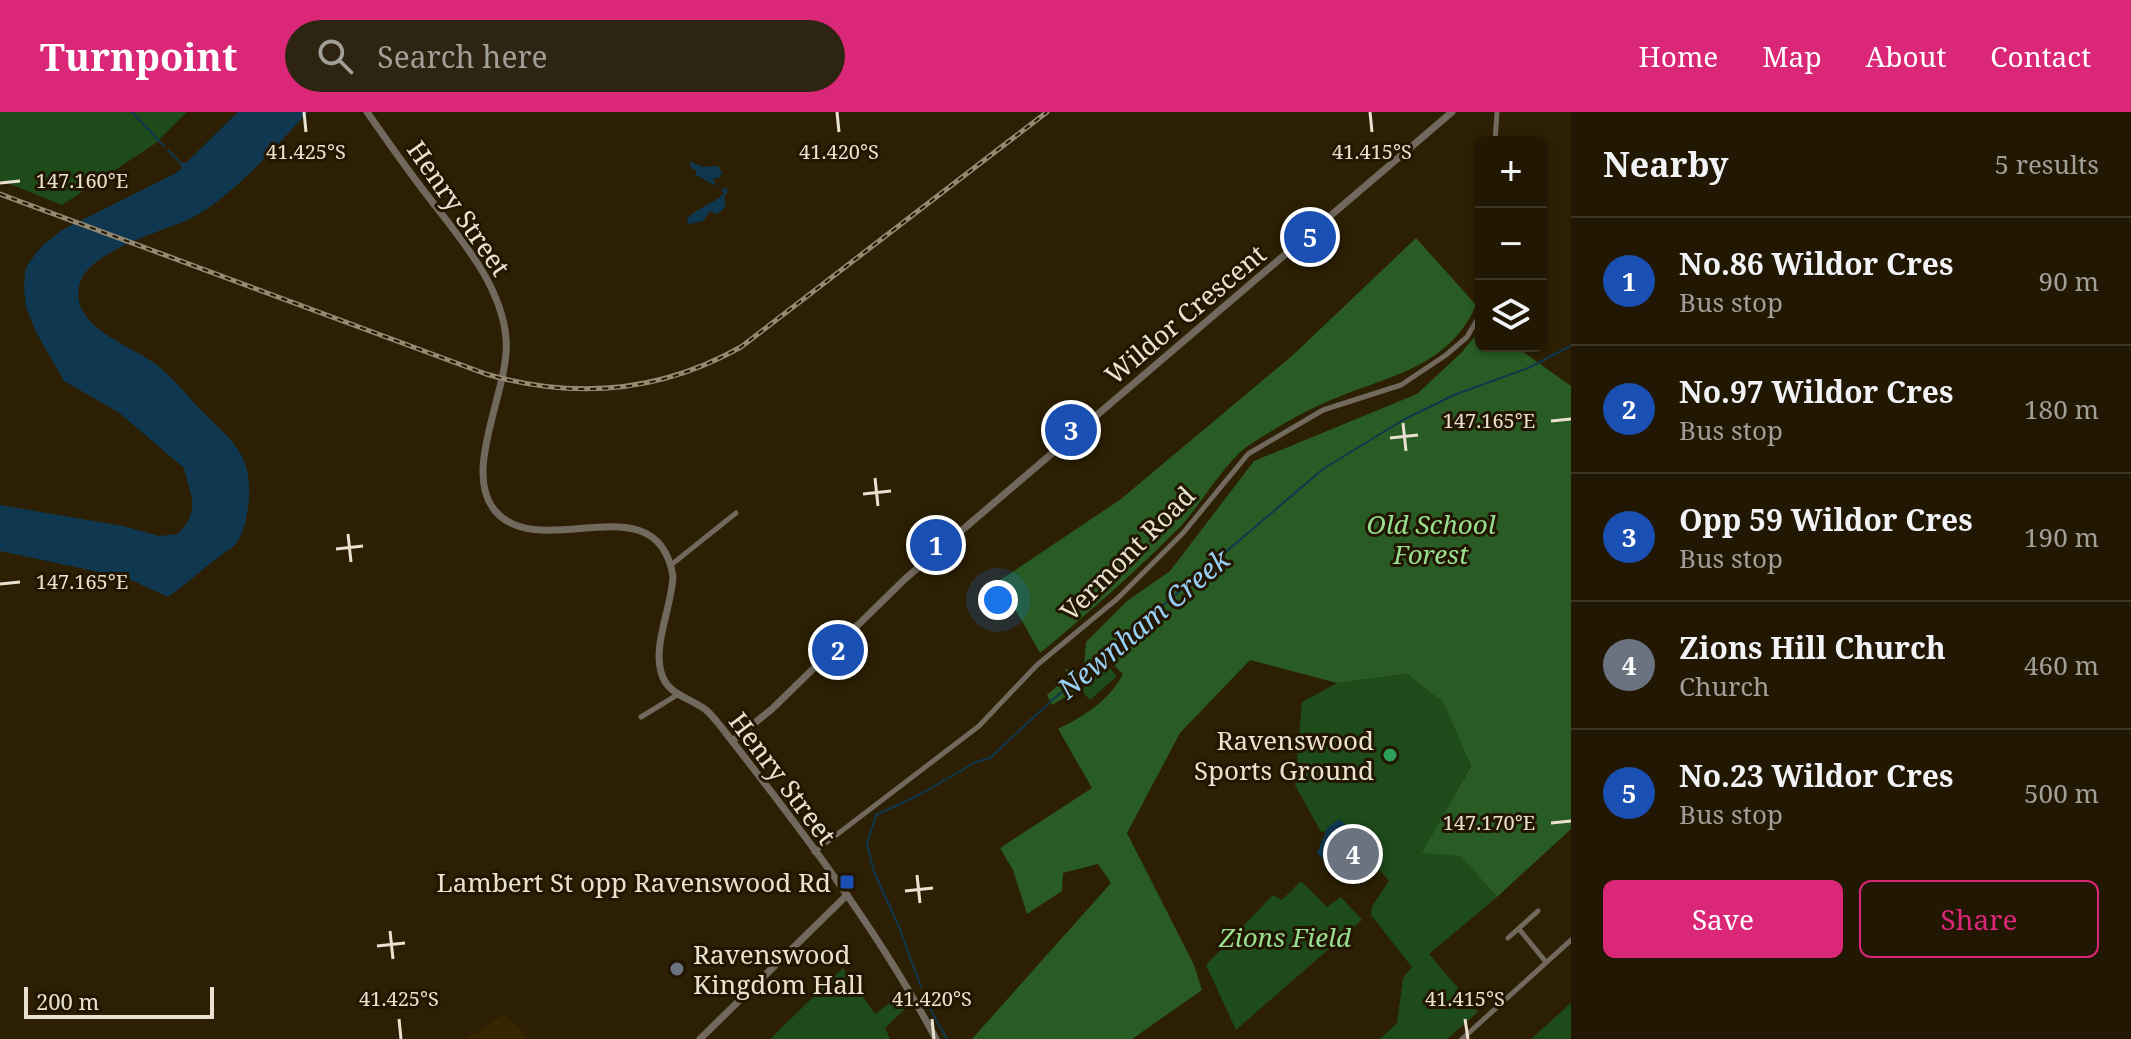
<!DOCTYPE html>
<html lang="en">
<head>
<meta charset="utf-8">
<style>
	body { margin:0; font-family:"Noto Serif",serif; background:#2d2411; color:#f1f3f6 }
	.controls { position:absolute; right:24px; top:24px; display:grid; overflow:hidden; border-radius:12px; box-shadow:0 2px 6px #0004 }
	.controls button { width:72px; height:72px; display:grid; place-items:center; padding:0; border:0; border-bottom:2px solid #3e3624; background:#211702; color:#f1f3f6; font:40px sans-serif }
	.scale { position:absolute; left:24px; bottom:20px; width:190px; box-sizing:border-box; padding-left:8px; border:4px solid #eae2d1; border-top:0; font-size:22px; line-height:28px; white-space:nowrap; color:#eae2d1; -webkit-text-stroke:6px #221600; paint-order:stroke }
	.you { position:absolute; left:998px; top:488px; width:28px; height:28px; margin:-20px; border:6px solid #fff; border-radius:50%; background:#1a73e8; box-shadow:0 0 0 12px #1a73e833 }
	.badge { display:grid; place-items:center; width:52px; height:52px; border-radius:50%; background:#db2777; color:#fff; font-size:26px; font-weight:700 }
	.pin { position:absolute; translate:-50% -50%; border:4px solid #fff; box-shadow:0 2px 8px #0006 }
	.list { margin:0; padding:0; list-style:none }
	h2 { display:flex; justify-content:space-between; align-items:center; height:104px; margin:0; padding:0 32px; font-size:34px }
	h2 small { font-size:26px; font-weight:400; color:#a29f99 }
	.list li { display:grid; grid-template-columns:52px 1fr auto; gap:24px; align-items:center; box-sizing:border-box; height:128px; padding:0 32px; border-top:2px solid #3e3624 }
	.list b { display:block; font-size:30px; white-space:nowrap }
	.list p { margin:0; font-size:26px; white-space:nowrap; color:#a29f99 }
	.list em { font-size:26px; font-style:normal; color:#a29f99 }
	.actions { display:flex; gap:16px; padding:24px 32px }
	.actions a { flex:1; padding:18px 0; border:2px solid #db2777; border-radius:12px; text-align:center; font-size:28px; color:#db2777 }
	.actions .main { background:#db2777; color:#fff }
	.icon { flex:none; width:44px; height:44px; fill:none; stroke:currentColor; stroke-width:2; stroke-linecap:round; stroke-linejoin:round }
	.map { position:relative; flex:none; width:1571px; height:927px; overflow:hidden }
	header { display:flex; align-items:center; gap:48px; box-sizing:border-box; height:112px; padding:0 40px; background:#db2777; color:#fff }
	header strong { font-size:38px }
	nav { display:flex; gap:44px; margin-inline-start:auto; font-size:28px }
	.search { width:560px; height:72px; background:#2d2411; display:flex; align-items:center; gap:20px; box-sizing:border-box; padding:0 28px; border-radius:44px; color:#a29f99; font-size:30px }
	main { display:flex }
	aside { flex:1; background:#211702 }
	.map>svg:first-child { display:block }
</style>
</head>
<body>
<header>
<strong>Turnpoint</strong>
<div class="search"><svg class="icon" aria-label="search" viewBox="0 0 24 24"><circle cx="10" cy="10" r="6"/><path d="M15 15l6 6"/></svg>Search here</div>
<nav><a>Home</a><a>Map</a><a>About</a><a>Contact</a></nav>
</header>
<main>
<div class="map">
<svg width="1571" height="927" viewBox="0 0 1571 927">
	<rect width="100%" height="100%" fill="#2c1f03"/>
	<!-- built -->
	<path fill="#362600" d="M504,902L523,919L527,927H466Z"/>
	<!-- green -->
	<g fill="#1e4b1a">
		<path d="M0,0H187L156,31L62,93L0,68Z"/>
		<path d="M1107,553L1117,564L1090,588L1081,578Z"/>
		<path d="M1407,562L1443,590L1471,653L1423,741L1461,743L1497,785L1429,842L1478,900L1447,927H1380L1397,911L1403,866L1412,855L1371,803L1372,794L1389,769L1345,716L1321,720L1295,673L1302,590L1337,571Z"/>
		<path d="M1301,769L1327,795L1341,785L1362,808L1236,918L1206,853L1273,783L1282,788Z"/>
		<path d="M843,856L875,902L900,883L907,895L885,916L890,927H770Z"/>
		<path d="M1571,891V927H1531Z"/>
	</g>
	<!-- forest -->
	<g fill="#285c24">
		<path d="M1416,126L1476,193C1448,259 1380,265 1322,292C1297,303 1271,319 1248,334C1227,348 1200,393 1181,414C1136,459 1089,501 1040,541L999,469L1121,387L1293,243Z"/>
		<path d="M1481,217V234H1515L1571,274V717L1497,785L1461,744L1422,741L1471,654L1443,590L1407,562L1337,571L1250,548L1180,621L1127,721L1194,853L1202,878L1132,927H972L1111,771L1098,752L1063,761L1062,779L1027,802L1013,758L1000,736L1092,676L1058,617C1084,604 1109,589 1123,562L1110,549L1080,576L1052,593L1047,583L1068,564L1065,557L1079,560L1084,555L1086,530L1127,489L1170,459L1254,349L1417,282L1461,241Z"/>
	</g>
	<!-- water -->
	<g fill="#0f3850">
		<path d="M238,0H308C278,32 227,91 187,108C158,121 90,139 80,171C67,215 132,233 157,253C173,266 185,281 199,296C229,327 252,339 249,387C247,402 245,421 235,433C231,437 225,440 220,444C203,457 186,472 168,485L127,466L0,439V393L123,414L159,424L178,422L188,410L192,398V386L184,356L118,300L64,269L36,220L26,195L24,177L25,159L28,152L41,135L62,118L176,61L182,56L178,50L186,51Z"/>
		<path d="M689,49L703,55L718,54L722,61L719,66H713L716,74L696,63V58L691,56Z"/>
		<path d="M725,74L728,80L724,84C727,96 725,96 717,102L710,99L703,109L688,112L687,107C697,95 713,93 724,81L720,77H724Z"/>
		<path d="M1339,707L1347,714L1329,732L1332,738L1323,747L1317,741L1327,716Z"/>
	</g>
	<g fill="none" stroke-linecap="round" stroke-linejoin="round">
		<!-- stream -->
		<g stroke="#0f3850" stroke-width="2">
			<path d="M132,0L164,34"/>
			<path d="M168,38L179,49"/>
			<path d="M921,875L899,815L874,760L867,732L876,703L919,683L976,650L990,646L1050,590L1323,357L1403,308L1454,283L1528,256L1571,234"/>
			<path d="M926,890L947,927"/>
		</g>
		<!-- minor -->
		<g stroke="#71695d" stroke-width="5">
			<path d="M1495,30L1497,0"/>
			<path d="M671,453L736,401"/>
			<path d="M641,605L677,583"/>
			<path d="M814,740L979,614L1037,553L1118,486L1183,421L1248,342L1323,298L1401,273L1446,243L1467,225L1481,201"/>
			<path d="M1519,817L1546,850"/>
			<path d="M1508,826L1538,799"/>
			<path d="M1462,927L1571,828"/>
		</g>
		<!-- tertiary -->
		<g stroke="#71695d" stroke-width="7">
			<path d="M367,0C386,27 404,53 424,79C456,122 501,170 506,226C511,277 459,361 497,401C544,450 657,369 673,464C672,493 653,533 661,560C667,583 689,585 706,598C712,603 717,610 722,616C799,715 877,816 936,927"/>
			<path d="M732,629L772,597L906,466L1452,0"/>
			<path d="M700,927L847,783"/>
		</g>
		<defs>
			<path id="rail" d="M0,82L486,262C575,288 659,281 741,235L1047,0"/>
		</defs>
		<!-- rail casing -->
		<use href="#rail" stroke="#948a74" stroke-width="5"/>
		<!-- rail -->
		<use href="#rail" stroke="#221600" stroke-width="2" stroke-dasharray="6" stroke-linecap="butt"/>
	</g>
	<!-- ticks -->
	<path fill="none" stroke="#eae2d1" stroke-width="3" d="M304,0L306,20M837,0L839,20M1370,0L1372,20M0,71L20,69M1551,309L1571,307M1403,311L1406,339M1390,326L1418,323M875,366L878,394M863,382L891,379M348,422L351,450M336,437L363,434M0,472L20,470M1551,711L1571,709M917,763L920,791M905,779L933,776M390,819L393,847M377,834L405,831M399,907L401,927M932,907L934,927M1465,907L1468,927"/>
	<!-- markers -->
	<circle fill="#2e9e5b" stroke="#221600" stroke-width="3" cx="1390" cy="643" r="8"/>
	<rect fill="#1a4fb4" stroke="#221600" stroke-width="3" x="839" y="762" width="16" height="16" rx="4"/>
	<circle fill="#6b7280" stroke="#221600" stroke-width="3" cx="677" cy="857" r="8"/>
	<g text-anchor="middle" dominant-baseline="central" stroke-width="6" stroke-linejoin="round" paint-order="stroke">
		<!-- street labels -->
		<g font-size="26" fill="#eae2d1" stroke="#221600">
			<text transform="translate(459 96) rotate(55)">Henry Street</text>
			<text transform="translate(1185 202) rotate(-40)">Wildor Crescent</text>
			<text transform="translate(1127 441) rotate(-45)">Vermont Road</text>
			<text transform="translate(783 666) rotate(53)">Henry Street</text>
		</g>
		<!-- park labels -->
		<g font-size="26" font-style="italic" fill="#97e08f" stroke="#221600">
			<text x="1431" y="412">Old School<tspan x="1431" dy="30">Forest</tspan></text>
			<text x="1285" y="825">Zions Field</text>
		</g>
		<!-- poi labels -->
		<g font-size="26" fill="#eae2d1" stroke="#221600" text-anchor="end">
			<text x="1374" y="628">Ravenswood<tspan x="1374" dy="30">Sports Ground</tspan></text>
			<text x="831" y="770">Lambert St opp Ravenswood Rd</text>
			<text x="693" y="842" text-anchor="start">Ravenswood<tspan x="693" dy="30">Kingdom Hall</tspan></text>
		</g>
		<!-- water labels -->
		<g font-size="28" font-style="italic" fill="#97d0f7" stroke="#221600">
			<text transform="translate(1143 511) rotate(-40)">Newnham Creek</text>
		</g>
	</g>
	<g font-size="20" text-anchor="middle" fill="#eae2d1" stroke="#221600" stroke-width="6" stroke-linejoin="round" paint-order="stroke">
		<text x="306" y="47">41.425°S</text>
		<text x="839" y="47">41.420°S</text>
		<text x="1372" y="47">41.415°S</text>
		<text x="82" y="76">147.160°E</text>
		<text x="1489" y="316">147.165°E</text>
		<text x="82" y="477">147.165°E</text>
		<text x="1489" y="718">147.170°E</text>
		<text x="399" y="894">41.425°S</text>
		<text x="932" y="894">41.420°S</text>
		<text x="1465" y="894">41.415°S</text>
	</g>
</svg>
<div class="controls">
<button>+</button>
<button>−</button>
<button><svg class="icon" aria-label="layers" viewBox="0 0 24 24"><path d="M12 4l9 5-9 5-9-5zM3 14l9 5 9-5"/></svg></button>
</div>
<div class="scale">200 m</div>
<div class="you"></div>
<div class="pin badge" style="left:936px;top:433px;background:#1a4fb4">1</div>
<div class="pin badge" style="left:838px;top:538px;background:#1a4fb4">2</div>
<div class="pin badge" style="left:1071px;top:318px;background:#1a4fb4">3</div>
<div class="pin badge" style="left:1353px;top:742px;background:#6b7280">4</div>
<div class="pin badge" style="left:1310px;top:125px;background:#1a4fb4">5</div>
</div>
<aside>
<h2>Nearby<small>5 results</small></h2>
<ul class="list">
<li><span class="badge" style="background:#1a4fb4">1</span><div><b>No.86 Wildor Cres</b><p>Bus stop</p></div><em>90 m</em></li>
<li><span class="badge" style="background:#1a4fb4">2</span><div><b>No.97 Wildor Cres</b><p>Bus stop</p></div><em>180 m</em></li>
<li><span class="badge" style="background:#1a4fb4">3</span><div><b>Opp 59 Wildor Cres</b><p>Bus stop</p></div><em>190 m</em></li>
<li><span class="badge" style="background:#6b7280">4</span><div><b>Zions Hill Church</b><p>Church</p></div><em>460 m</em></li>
<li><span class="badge" style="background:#1a4fb4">5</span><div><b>No.23 Wildor Cres</b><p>Bus stop</p></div><em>500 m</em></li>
</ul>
<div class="actions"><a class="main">Save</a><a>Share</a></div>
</aside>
</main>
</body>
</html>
